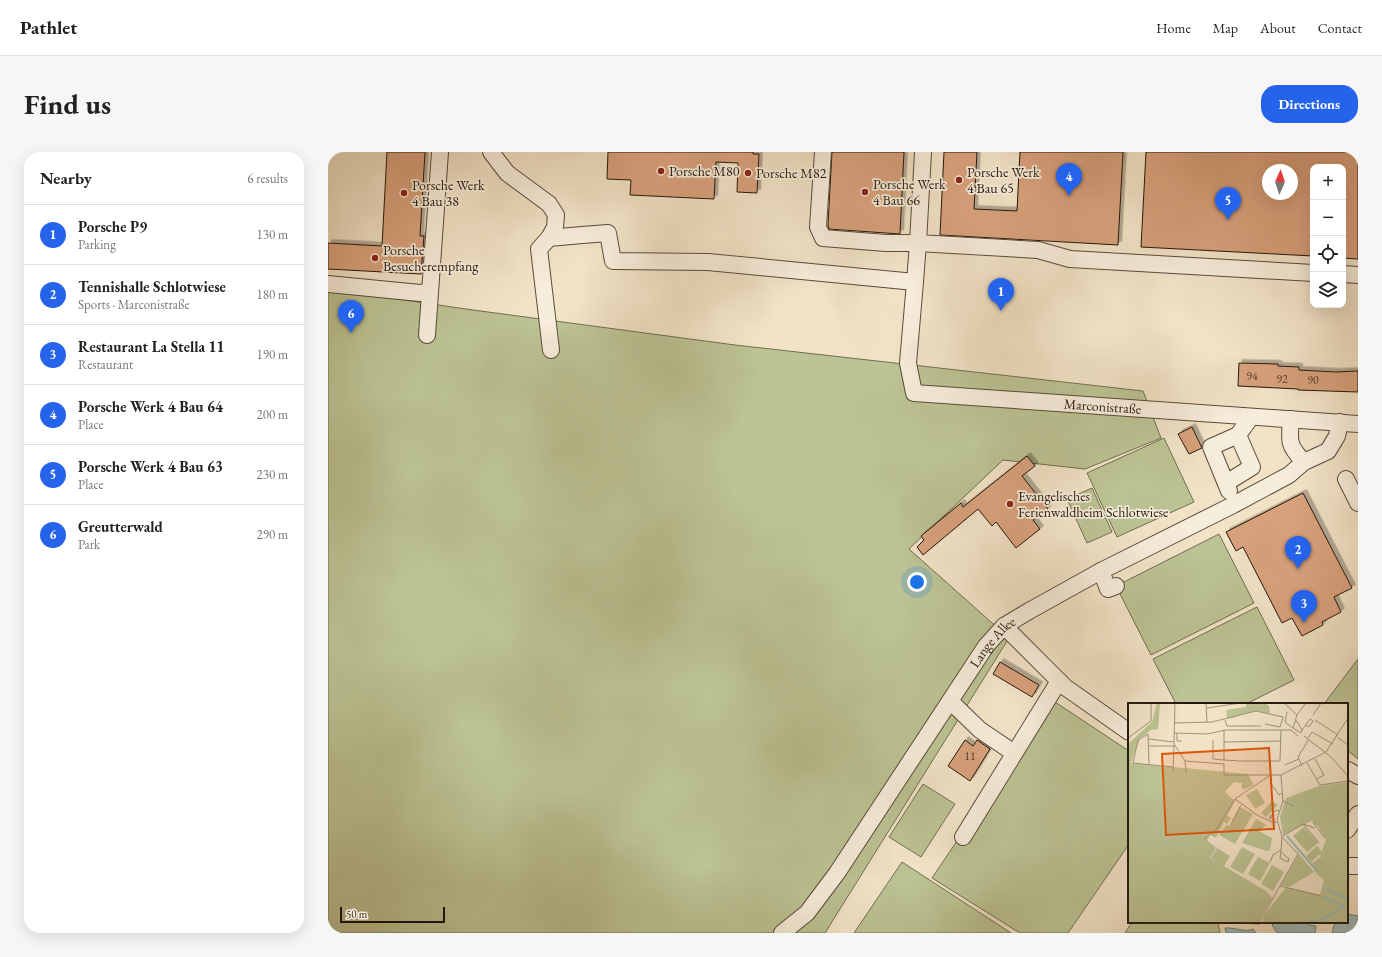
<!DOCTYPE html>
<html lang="en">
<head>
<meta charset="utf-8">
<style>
	body { margin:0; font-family:"EB Garamond",serif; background:#f6f6f6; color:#222 }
	.controls { position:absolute; right:12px; top:12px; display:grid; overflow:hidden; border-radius:8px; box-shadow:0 4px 16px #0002 }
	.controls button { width:36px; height:36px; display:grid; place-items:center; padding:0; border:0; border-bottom:1px solid #e0e0e0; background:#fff; color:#222; font:20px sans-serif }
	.compass { position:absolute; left:934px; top:12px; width:36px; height:36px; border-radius:50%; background:#fff; box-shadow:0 4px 16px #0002; rotate:3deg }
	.scale { position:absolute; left:12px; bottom:10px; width:105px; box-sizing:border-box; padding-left:4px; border:2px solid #24180d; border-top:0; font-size:11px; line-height:14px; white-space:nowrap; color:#24180d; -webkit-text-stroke:3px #f7eddb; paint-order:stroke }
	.you { position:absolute; left:589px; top:430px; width:14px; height:14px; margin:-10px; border:3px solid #fff; border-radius:50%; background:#1a73e8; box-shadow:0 0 0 6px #1a73e833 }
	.badge { display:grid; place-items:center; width:26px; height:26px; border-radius:50%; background:#2563eb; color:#fff; font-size:13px; font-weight:700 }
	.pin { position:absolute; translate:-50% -33px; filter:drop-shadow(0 1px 2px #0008) }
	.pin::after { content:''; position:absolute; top:21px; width:14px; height:12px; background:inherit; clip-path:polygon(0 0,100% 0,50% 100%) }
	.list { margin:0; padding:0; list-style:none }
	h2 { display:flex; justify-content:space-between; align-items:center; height:52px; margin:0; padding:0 16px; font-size:17px }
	h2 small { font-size:13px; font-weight:400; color:#767676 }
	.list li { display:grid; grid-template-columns:26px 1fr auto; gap:12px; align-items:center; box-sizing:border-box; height:60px; padding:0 16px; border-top:1px solid #e0e0e0 }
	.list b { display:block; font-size:15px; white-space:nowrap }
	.list p { margin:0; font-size:13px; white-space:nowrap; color:#767676 }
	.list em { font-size:13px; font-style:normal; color:#767676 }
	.icon { flex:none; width:22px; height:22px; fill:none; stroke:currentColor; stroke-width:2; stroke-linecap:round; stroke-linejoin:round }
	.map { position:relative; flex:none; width:1030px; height:781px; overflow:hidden; border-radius:16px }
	header { display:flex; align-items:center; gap:24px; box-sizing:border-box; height:56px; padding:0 20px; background:#fff; border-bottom:1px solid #e0e0e0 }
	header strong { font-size:19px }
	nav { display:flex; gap:22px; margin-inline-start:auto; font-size:14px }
	.intro { display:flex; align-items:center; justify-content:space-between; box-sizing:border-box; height:96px; padding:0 24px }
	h1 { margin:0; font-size:28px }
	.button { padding:10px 18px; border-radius:16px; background:#2563eb; color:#fff; font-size:14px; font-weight:700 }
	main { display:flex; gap:24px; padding:0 24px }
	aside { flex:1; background:#fff; border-radius:16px; box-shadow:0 4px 16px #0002 }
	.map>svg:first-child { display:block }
</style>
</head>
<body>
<header>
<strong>Pathlet</strong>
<nav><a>Home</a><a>Map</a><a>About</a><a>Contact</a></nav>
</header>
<div class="intro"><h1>Find us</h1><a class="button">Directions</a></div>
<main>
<aside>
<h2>Nearby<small>6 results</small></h2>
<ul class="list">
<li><span class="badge">1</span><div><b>Porsche P9</b><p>Parking</p></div><em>130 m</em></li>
<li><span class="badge">2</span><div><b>Tennishalle Schlotwiese</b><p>Sports · Marconistraße</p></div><em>180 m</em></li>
<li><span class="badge">3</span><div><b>Restaurant La Stella 11</b><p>Restaurant</p></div><em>190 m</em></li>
<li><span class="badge">4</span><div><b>Porsche Werk 4 Bau 64</b><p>Place</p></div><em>200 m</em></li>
<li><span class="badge">5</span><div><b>Porsche Werk 4 Bau 63</b><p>Place</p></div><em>230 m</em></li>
<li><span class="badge">6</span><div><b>Greutterwald</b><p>Park</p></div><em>290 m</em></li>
</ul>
</aside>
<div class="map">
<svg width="1030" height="781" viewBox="0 0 1030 781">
	<defs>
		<filter id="shadow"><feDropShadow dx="3.5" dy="-3.5" stdDeviation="0" flood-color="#0004"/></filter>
	</defs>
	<rect width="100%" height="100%" fill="#f2e3c7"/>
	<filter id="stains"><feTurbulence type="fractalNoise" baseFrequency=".005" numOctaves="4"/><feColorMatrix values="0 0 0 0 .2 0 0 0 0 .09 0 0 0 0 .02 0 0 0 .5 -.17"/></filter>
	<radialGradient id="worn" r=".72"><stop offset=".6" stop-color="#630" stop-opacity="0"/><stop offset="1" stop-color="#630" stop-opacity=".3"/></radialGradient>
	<!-- green -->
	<g fill="#bcc394" stroke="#706e50">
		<path d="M0,137L145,158L407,193L815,239L833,286L757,317L675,308L581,397L681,486L497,781H0Z"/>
		<path d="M836,286L866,350L789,385L759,321Z"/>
		<path d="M764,336L784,380L759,391L739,347Z"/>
		<path d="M891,382L926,451L823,503L788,434Z"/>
		<path d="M929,455L966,528L918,552H848L825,507Z"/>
		<path d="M1030,507V607L1019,598V552H996Z"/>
		<path d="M724,548L801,599V692L740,781H692L604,726Z"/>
		<path d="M595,632L627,652L593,705L561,685Z"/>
		<path d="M574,710L683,781H526Z"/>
		<path d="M804,770H935L931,772L890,770L892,781H797Z"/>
	</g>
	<!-- water -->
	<g fill="#9dbdbd" stroke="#6d7b77">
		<path d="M1019,762L1030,764V781H1004L1007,770H1019Z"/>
		<path d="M948,770H979L981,773L988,774L987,781H949L944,773Z"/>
		<path d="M897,776C908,775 917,781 925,777L928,781H898Z"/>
	</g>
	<!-- building -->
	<g fill="#d8a17c" stroke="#24180d" fill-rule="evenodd" filter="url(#shadow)">
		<path d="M59,0H97L92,84H96L93,122L0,117V91L54,94Z"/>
		<path d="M280,0H425V2H431L429,41L409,40L410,11L388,10L386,47L302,43L303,28L279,27Z"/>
		<path d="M504,0H576L572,82L501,77L500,73Z"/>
		<path d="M616,0H649L646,57L689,59L692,0H795L790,93L612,83Z"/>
		<path d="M818,0H1030V107L1015,106V15H985V104L813,95ZM940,18H964V42H940Z"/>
		<path d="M911,211L950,212V214L971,215V218L1008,220L1030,219V240L970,238V237L910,234Z"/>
		<path d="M864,275L874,296L861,302L850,282Z"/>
		<path d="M699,304L707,314L694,324L720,357L705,368L712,377L688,396L668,370L664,374L650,357L595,403L589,395L596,388L593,384L633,351L635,355Z"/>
		<path d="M975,341L1024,436L1006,445L1013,460L994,470L995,473L974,484L964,466L954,471L915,395L908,399L898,380Z"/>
		<path d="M672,510L711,533L704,545L665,522Z"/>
		<path d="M637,588L645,594L649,588L662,597L642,629L620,614Z"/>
	</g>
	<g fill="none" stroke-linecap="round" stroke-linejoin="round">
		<defs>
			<g id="minor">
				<path d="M163,0L179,21L221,52L228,63L227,75L221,86"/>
				<path d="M595,0L590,91L710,98L742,107L985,121"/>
				<path d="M1015,122L1030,123"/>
				<path id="s1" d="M587,130L580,211L586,241L1030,272"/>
				<path d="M0,132L92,141L102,139"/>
				<path d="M99,183L112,0"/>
				<path d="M223,198L211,97L221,86L254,83L280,81L285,109L380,110L587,130L590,91H558L495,86L490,75L495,0"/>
				<path d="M963,267C961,290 960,293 976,310"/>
				<path d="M1018,327L1030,351"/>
				<path d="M898,331L924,315L910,283L923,265"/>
				<path d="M901,339L883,295L910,283"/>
				<path d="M773,419L780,437L788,434"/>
				<path d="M676,474L737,535L801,580"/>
				<path d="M622,549L652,578L686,601"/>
				<path d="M1019,620L1020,618L1030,624"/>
				<path d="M1019,678L1030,662"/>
				<path d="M635,685L731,529"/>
				<path d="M1019,714H1030"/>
				<path id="s2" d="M454,781L479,761L509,721L658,494L676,474L701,459L773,419L905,353L961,323L976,310L1000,299L1009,284L1012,270"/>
			</g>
		</defs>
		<!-- minor casing -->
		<use href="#minor" stroke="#584b3c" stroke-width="18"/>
		<!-- minor -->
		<use href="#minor" stroke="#f7eddb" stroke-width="16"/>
	</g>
	<!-- markers -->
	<g fill="#8f2418" stroke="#f7eddb" stroke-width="1.5">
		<circle cx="333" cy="19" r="4"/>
		<circle cx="420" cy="21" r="4"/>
		<circle cx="631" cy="28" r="4"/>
		<circle cx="537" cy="40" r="4"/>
		<circle cx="76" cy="41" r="4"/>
		<circle cx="47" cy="106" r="4"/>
		<circle cx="682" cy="352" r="4"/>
	</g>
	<g text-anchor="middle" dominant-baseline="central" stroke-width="3.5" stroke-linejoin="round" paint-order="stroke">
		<!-- number labels -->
		<g font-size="12" fill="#513a29">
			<text x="924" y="224">94</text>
			<text x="954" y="227">92</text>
			<text x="985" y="228">90</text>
			<text x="642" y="604">11</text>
		</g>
		<!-- poi labels -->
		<g font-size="14" fill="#24180d" stroke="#f7eddb" text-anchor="start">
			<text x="341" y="19">Porsche M80</text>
			<text x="639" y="20">Porsche Werk<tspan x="639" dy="16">4 Bau 65</tspan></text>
			<text x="428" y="21">Porsche M82</text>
			<text x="545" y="32">Porsche Werk<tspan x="545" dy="16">4 Bau 66</tspan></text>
			<text x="84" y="33">Porsche Werk<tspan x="84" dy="16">4 Bau 38</tspan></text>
			<text x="55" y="98">Porsche<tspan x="55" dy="16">Besucherempfang</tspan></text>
			<text x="690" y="344">Evangelisches<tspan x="690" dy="16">Ferienwaldheim Schlotwiese</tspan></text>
		</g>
		<!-- street labels -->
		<g font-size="14" fill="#24180d" stroke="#f7eddb">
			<text stroke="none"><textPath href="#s1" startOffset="301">Marconistraße</textPath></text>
			<text stroke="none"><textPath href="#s2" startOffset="361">Lange Allee</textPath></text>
		</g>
	</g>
	<!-- overview -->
	<g transform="translate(800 551)">
		<rect width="220" height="220" fill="#f2e3c7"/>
		<path d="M29,0H32L30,26L23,27L12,35L3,60L120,71L126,82L115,87L113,83L115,80L106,79L97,89L107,98L99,113L103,115L99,121L96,119L88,135L82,132L79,137L88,145L82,155L91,160L83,155L89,145L102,153L96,163L138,188L144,195L135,211L133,220H0V41L24,19ZM118,0H137L141,3L142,11L128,8L99,16L98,7L118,4ZM220,79V220H135V214L158,184L195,193L192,191L196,177L186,168L188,166L184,160L193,154L192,151L183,159L178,153L189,143L194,149L198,136L190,123L183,118L155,132L152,114L158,95L191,83ZM129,86L137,100L127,106L118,92ZM144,98L150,102L138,114L133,110ZM112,104L125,111L107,141L91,132L98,122L101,123ZM128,116L138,122L131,128L144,135L142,147L139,148L114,140ZM176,124L190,140L179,149L165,133ZM114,144L127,151L115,171L102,164ZM171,151L186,169L161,184L153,182ZM130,154L142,160L132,178L120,171ZM144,162L156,169L145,188L133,181Z" fill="#bcc394"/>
		<path fill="none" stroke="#9dbdbd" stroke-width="2" d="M159,133L188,167M197,186L220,196M195,194L216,203M172,220L193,217L217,203"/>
		<path fill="none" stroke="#a0927d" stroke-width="1" d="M47,0L46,41L57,58M78,0L79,19M156,0L169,12M79,5L113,0M159,9L157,19L165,25M185,12L193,0M97,17L99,23H133M168,17L174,27L173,30L165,25L169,12L178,0M187,17L210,32M47,20L84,19L128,8L155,14L152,24L137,21M96,27V57L112,58H152L153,27M174,27L182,16L185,18L181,24L178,22M46,30L79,31L98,27H163L170,33M49,30V38H54M176,33L203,54L220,73M209,34L220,42M0,35L23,18V0M180,35L184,29L205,41M21,36L46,39M85,37V56L96,57M96,39L153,38M21,43H46M187,56L196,72L189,76M179,60L192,82L220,78M96,61V72H153L198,49L220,15M21,62L20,31L10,37L5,60L45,64M157,62L171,56M174,63L170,54L181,36M45,69L46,42M58,70L57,58L96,61M142,79L151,92L154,90M107,96L129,112L144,119H149M155,98L166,103M145,110L143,116L141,115L148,107L151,108M104,119L113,102M185,119L197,135M175,121L187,125M155,133L175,121L191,140M76,136L88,127L107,96L141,73M153,149L152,155L160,159L161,156L153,149L154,134L149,116L155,98L153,72M142,159L145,152L153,147M152,183L194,193M135,213L170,151L154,134"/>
		<path fill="#de560c" fill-opacity="0.15" stroke="#de560c" stroke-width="2" d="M141,45L146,126L38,132L34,51Z"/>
		<rect width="220" height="220" fill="none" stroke="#24180d" stroke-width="2"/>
	</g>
	<rect width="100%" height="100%" filter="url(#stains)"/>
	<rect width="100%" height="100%" fill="url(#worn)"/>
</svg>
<div class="controls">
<button>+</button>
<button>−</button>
<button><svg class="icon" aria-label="locate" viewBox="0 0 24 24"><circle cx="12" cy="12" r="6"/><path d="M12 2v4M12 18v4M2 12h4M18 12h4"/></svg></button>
<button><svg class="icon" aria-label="layers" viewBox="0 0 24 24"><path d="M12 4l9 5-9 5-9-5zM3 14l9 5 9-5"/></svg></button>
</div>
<svg class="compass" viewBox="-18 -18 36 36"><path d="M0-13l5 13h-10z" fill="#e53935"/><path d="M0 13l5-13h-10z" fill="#767676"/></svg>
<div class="scale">50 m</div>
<div class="you"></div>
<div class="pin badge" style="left:673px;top:159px">1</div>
<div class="pin badge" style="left:970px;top:417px">2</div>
<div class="pin badge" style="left:976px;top:471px">3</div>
<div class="pin badge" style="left:741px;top:44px">4</div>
<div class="pin badge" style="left:900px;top:68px">5</div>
<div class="pin badge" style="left:23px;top:181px">6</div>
</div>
</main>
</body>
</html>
